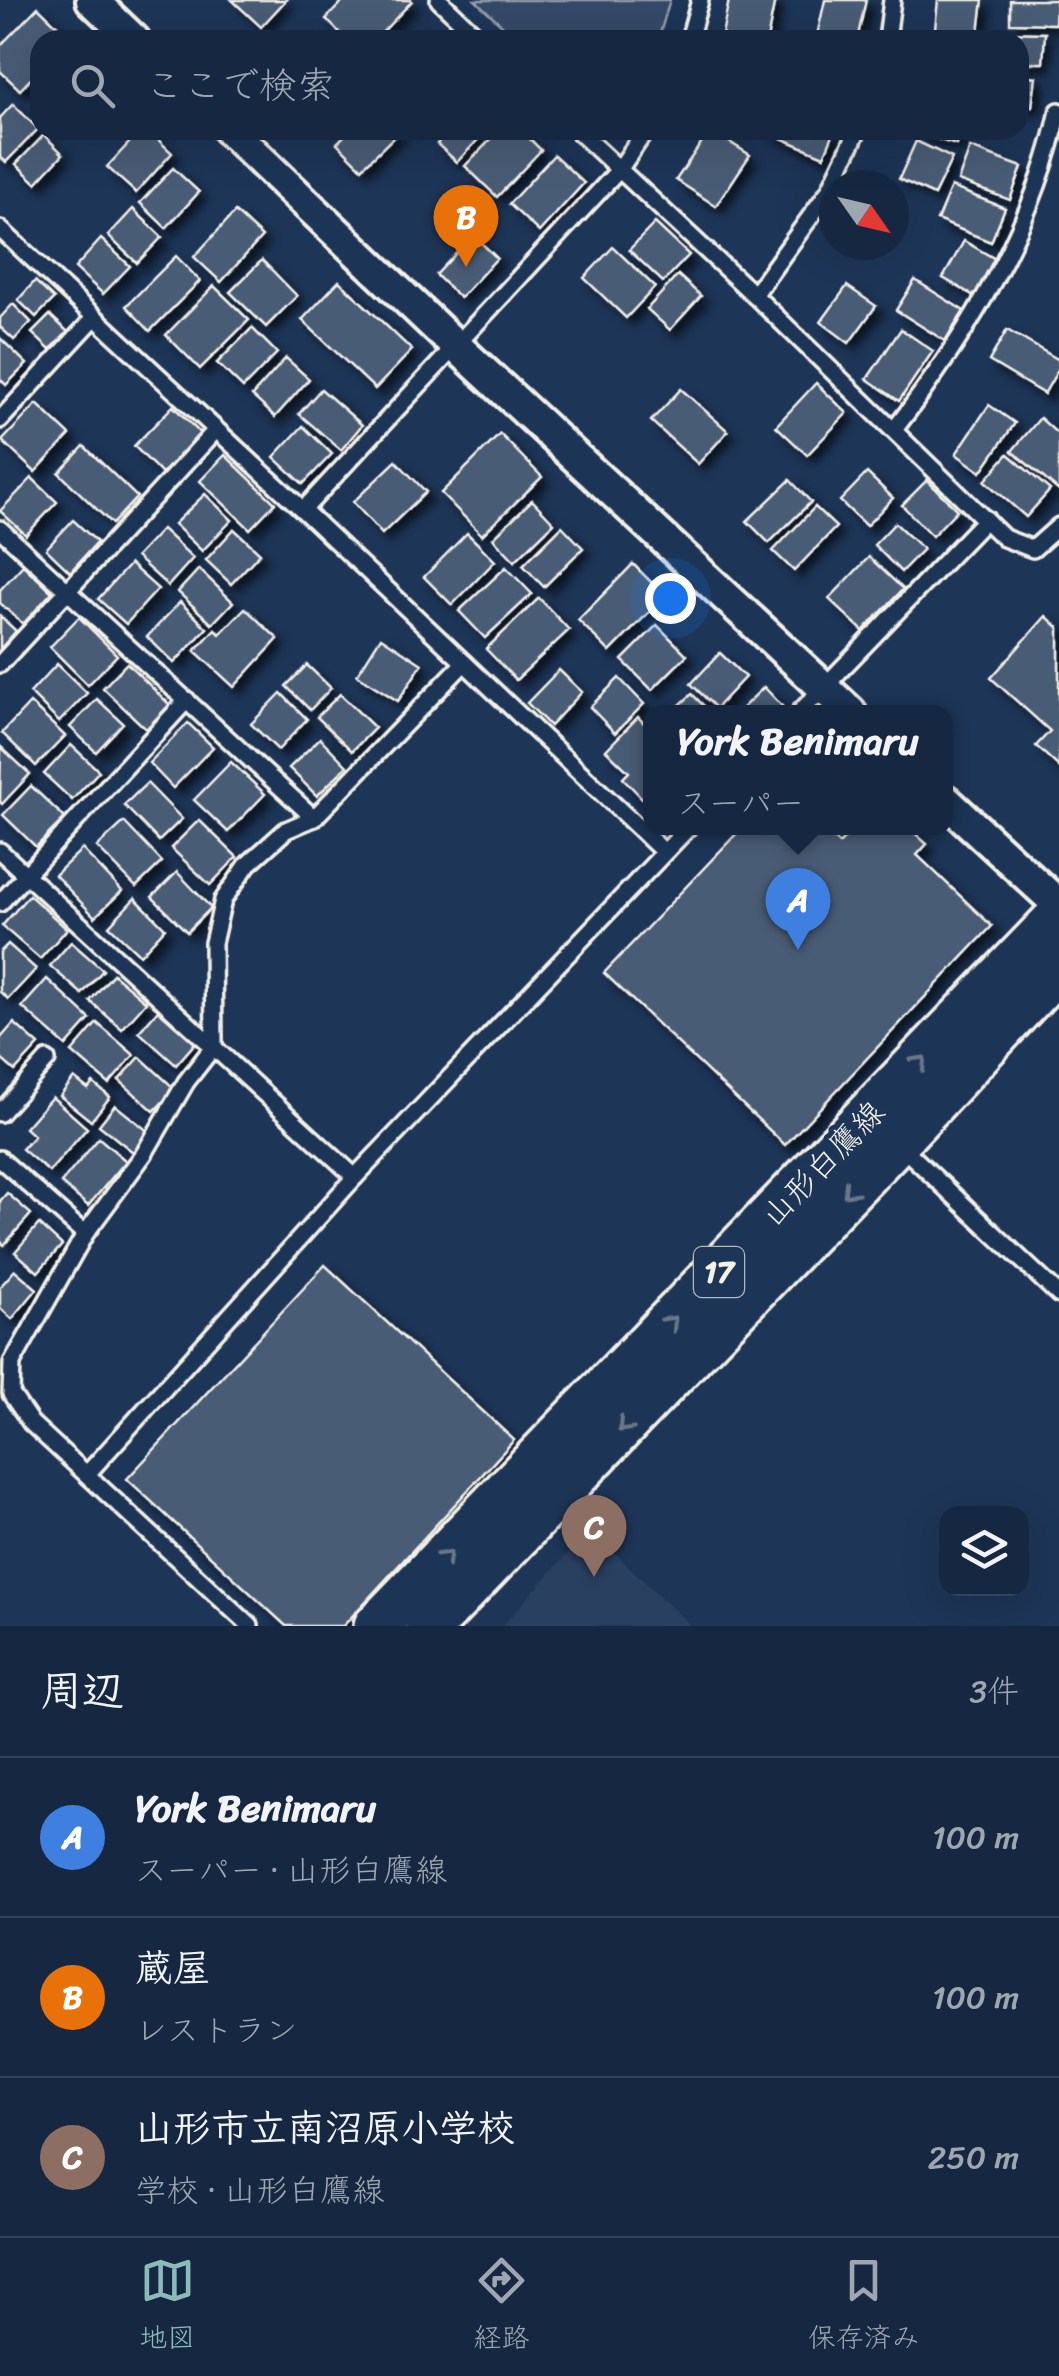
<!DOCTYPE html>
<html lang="ja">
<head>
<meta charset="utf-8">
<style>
	body { margin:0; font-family:Sriracha,"Klee One",sans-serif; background:#1f3048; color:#f1f3f6 }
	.controls { position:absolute; right:30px; bottom:30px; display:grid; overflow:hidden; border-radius:20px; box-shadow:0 10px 40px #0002 }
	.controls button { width:90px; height:90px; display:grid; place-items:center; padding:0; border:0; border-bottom:2px solid #35445a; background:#162841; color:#f1f3f6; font:50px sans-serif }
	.compass { position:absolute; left:819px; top:170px; width:90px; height:90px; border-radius:50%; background:#162841; box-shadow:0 10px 40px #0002; rotate:124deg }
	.you { position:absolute; left:670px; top:598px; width:35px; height:35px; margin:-25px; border:8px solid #fff; border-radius:50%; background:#1a73e8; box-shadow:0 0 0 15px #1a73e833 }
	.badge { display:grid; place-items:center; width:65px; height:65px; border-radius:50%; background:#8bbbb9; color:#fff; font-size:32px; font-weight:700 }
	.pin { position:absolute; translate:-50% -82px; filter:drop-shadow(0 2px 5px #0008) }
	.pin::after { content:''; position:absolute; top:52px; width:35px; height:30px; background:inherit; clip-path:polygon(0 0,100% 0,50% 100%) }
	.popup { position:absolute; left:643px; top:705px; width:310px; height:130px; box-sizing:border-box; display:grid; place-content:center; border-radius:20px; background:#162841; filter:drop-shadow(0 2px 8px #0005); font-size:32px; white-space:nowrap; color:#9ea6b1 }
	.popup b { font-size:38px; color:#f1f3f6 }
	.popup::after { content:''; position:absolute; left:50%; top:100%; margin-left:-20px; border:20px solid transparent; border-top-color:#162841 }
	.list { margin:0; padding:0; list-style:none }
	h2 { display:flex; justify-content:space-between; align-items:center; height:130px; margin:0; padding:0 40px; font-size:42px }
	h2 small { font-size:32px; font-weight:400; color:#9ea6b1 }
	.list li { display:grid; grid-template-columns:65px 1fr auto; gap:30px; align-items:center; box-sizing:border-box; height:160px; padding:0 40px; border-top:2px solid #35445a }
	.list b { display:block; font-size:38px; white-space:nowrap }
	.list p { margin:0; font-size:32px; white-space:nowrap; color:#9ea6b1 }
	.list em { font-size:32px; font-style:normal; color:#9ea6b1 }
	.icon { flex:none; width:55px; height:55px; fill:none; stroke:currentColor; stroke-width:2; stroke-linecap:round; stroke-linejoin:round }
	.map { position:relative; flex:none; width:1059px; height:1626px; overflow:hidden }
	.search { position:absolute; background:#162841; box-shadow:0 10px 40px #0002; left:30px; right:30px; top:30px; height:110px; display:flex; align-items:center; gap:25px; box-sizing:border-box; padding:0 35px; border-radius:30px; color:#9ea6b1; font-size:38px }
	.sheet { height:610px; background:#162841 }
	nav { display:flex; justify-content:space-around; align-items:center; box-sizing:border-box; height:140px; border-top:2px solid #35445a; background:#162841; font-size:28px; color:#9ea6b1 }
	nav a { display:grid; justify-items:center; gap:5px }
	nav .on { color:#8bbbb9 }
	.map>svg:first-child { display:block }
</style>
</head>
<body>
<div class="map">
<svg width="1059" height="1626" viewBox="0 0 1059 1626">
	<defs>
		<filter id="shadow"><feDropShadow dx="7" dy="7" stdDeviation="5" flood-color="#0009"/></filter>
	</defs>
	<rect width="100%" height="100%" fill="#1d3557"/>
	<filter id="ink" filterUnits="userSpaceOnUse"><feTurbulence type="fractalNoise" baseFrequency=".01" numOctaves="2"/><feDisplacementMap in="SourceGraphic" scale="20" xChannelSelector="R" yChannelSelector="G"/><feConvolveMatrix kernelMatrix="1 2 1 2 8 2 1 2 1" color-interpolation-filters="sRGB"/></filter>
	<g filter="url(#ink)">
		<!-- built -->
		<path fill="#2a4060" d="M590,1529L691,1626H502Z"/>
		<!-- green -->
		<path fill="#354a67" stroke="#949ea8" stroke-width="2.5" d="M475,0H670L658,40H518Z"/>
		<!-- building -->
		<g fill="#485b74" stroke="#f4f1e8" stroke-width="2.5" filter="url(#shadow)">
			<path d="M232,0H286L261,27Z"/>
			<path d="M344,0H411L412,1L375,40H337L342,35L326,19Z"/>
			<path d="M729,0H775L767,40H721Z"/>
			<path d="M825,0H866L857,40H816Z"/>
			<path d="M938,0H983L978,40L934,38Z"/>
			<path d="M1010,0H1056L1055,24L1010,23Z"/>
			<path d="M38,7L70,38L68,40H40V69L20,90L0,71V46Z"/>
			<path d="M1005,32L1045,33L1043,63H1019V40H1005Z"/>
			<path d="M1019,74L1036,77L1032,107L1019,105Z"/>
			<path d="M13,104L38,129L6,162L0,157V118Z"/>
			<path d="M141,130H148L172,153L136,193L107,167Z"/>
			<path d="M350,130H401L362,168L337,143Z"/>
			<path d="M449,130H487L457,162L437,144Z"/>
			<path d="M500,130H521L541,150L497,197L465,166Z"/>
			<path d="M710,130L750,155L716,206L676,180Z"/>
			<path d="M768,130H835L824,156L767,132Z"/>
			<path d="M921,130H961L956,145L920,134Z"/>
			<path d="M44,135L63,154L36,183L16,164Z"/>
			<path d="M916,141L952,158L934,195L899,179Z"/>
			<path d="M970,148L1022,167L1010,200L958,181Z"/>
			<path d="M554,155L584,183L539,232L509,204Z"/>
			<path d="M173,168L199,192L166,228L140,203Z"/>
			<path d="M951,187L1005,208L991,242L937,220Z"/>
			<path d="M133,209L162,237L137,263L108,236Z"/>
			<path d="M235,212L262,237L221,282L194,257Z"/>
			<path d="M655,223L689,255L663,282L629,250Z"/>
			<path d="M473,235L497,258L460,298L436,275Z"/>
			<path d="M101,239L130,266L103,294L75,268Z"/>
			<path d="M964,241L997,260L976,297L943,278Z"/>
			<path d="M613,247L655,287L626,318L584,278Z"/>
			<path d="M176,256L200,281L150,331L126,306Z"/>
			<path d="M262,260L297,296L266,327L230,292Z"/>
			<path d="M678,275L701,296L670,330L647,309Z"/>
			<path d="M915,280L964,311L945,341L896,310Z"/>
			<path d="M35,281L54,299L36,317L18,300Z"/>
			<path d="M339,281L412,350L375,389L302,320Z"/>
			<path d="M214,286L249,320L200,369L166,335Z"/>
			<path d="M847,286L876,306L849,343L821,322Z"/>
			<path d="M13,304L31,322L14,340L0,327V318Z"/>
			<path d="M50,315L68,332L50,350L32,333Z"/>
			<path d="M252,328L277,353L243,388L217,363Z"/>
			<path d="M901,329L933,351L899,401L867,379Z"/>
			<path d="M1007,330L1059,360V368L1044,394L989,361Z"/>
			<path d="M0,338L27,364L6,385L0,379Z"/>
			<path d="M286,358L309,379L275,417L252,396Z"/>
			<path d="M816,383L847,413L807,455L776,426Z"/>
			<path d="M321,389L362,425L341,450L299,414Z"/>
			<path d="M681,389L728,431L698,464L651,421Z"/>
			<path d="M37,404L70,435L35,472L2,441Z"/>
			<path d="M989,405L1015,423L981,472L956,454Z"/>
			<path d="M173,406L201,434L162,474L134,446Z"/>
			<path d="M1040,418L1059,435V491L1012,451Z"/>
			<path d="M303,426L332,454L303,484L274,457Z"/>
			<path d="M500,434L542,477L482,535L441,493Z"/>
			<path d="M84,446L137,497L112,524L59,473Z"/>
			<path d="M1008,454L1050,490L1026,517L985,481Z"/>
			<path d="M225,455L275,503L250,529L200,481Z"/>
			<path d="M396,461L426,492L382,534L353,502Z"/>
			<path d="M867,473L893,498L866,526L840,501Z"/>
			<path d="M32,478L57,502L26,535L0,511Z"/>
			<path d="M790,480L811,502L769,543L747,521Z"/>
			<path d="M927,480L957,510L932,536L902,505Z"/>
			<path d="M205,494L232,520L202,551L174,524Z"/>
			<path d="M532,500L554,523L515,561L493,538Z"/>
			<path d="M815,507L836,527L794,571L773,551Z"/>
			<path d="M73,520L97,542L70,572L46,549Z"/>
			<path d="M895,523L923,549L901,572L874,545Z"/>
			<path d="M562,526L583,548L544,587L523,565Z"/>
			<path d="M162,529L193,558L168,586L136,557Z"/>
			<path d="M234,529L260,553L231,584L206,560Z"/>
			<path d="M467,533L495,561L452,605L424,577Z"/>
			<path d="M869,557L903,589L863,631L829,599Z"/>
			<path d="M130,564L158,589L126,624L98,599Z"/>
			<path d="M633,564L665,596L610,652L578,620Z"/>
			<path d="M23,565L52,592L23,624L0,603V590Z"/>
			<path d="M506,567L532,594L485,638L459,611Z"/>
			<path d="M199,569L233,602L212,624L178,592Z"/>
			<path d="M539,598L569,630L516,680L486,649Z"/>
			<path d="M180,602L207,628L174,663L147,637Z"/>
			<path d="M245,608L278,639L234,687L195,651L215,629L220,634Z"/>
			<path d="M0,616L16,631L0,649Z"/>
			<path d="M1046,616L1059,628V767L1036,746L1050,731L991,678Z"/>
			<path d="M79,617L117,655L88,685L50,647Z"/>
			<path d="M657,625L687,655L652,690L622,660Z"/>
			<path d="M381,637L422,664L398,701L357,675Z"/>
			<path d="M720,653L745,677L716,708L691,684Z"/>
			<path d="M127,663L170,705L146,729L103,688Z"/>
			<path d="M57,664L87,693L59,722L30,693Z"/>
			<path d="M307,665L331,688L310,710L286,686Z"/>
			<path d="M559,670L582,692L550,726L527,703Z"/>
			<path d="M619,678L644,704L615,733L590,707Z"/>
			<path d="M764,687L782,706L775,712H738Z"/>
			<path d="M281,693L307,719L278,750L251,724Z"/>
			<path d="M340,694L375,728L352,751L317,717Z"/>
			<path d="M692,694L710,712H672Z"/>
			<path d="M97,699L123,723L96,752L70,727Z"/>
			<path d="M30,703L65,736L36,766L2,733Z"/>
			<path d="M638,717L650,730V790L642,798L623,778L629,772L606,750Z"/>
			<path d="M188,723L213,747L173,788L149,763Z"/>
			<path d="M320,738L347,766L317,796L289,768Z"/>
			<path d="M71,745L99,771L72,800L44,774Z"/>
			<path d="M1,747L30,774L2,804L0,802Z"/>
			<path d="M231,762L265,794L228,832L194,800Z"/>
			<path d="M147,783L182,819L159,841L124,805Z"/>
			<path d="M31,786L65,818L36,847L3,815Z"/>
			<path d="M199,820L237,857L210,885L171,848Z"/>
			<path d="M124,822L162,862L136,887L97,847Z"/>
			<path d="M742,828H822L839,844L855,828H909L927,844L917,855L992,926L785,1145L604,973Z"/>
			<path d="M82,849L122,891L95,917L55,875Z"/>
			<path d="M177,872L211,908L187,932L152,897Z"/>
			<path d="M29,895L67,929L40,959L2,926Z"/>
			<path d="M135,898L165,928L140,955L109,926Z"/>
			<path d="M71,942L103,970L82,994L50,966Z"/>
			<path d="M8,944L36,969L8,999L0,992V952Z"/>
			<path d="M113,974L146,1002L122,1029L90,1001Z"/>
			<path d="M47,979L90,1019L66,1046L22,1007Z"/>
			<path d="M158,1010L195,1043L176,1065L139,1032Z"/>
			<path d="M14,1023L39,1045L15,1071L0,1058V1039Z"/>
			<path d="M97,1023L134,1055L109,1084L72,1052Z"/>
			<path d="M140,1057L175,1089L154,1111L119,1080Z"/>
			<path d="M74,1078L88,1089L93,1083L110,1097L91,1121L60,1096Z"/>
			<path d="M52,1097L87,1128L49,1172L22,1149L34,1136L25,1128Z"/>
			<path d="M115,1105L149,1132L133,1152L99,1125Z"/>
			<path d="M99,1138L126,1161L88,1206L61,1183Z"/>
			<path d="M7,1193L31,1214L4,1245L0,1241V1201Z"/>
			<path d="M39,1224L62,1245L38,1272L15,1252Z"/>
			<path d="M325,1265L514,1440L343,1626H286L127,1479Z"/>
			<path d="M15,1270L37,1289L12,1319L0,1308V1287Z"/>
		</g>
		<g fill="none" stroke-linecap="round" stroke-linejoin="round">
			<defs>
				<g id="service">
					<path d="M439,0L481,40"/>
					<path d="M689,40L700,0"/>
					<path d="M887,40L892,0"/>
					<path d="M577,130L754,295L1004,538L1033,549L1059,526"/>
					<path d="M0,229L303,510L664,852"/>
					<path d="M754,295L829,191L858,130"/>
					<path d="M0,420L95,317"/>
					<path d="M894,430C967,335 1033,230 1059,111"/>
					<path d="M303,510L619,170L646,130"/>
					<path d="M0,529L314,818"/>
					<path d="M0,664L216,430"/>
					<path d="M800,712L986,519"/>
					<path d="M0,851L355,1177"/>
					<path d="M0,903L187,700"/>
					<path d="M0,1113L47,1060"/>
					<path d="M899,1144L1059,1295"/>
					<path d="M0,1159L85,1234"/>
					<path d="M87,1474L355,1177L688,828"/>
					<path d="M250,1626L31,1423L11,1394L12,1363L85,1234L144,1154L186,1082L214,1046L213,943L223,900L248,864L286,830L314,818L464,663"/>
				</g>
				<g id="minor">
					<path d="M92,0L134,40"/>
					<path d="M229,130L456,346L850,712"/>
					<path d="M946,801L1059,905"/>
				</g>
				<g id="primary">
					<path d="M377,1626L1059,917"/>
					<path d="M430,1626L896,1141L1059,966"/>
				</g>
			</defs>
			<!-- service casing -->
			<use href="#service" stroke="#f4f1e8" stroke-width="22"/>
			<!-- minor casing -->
			<use href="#minor" stroke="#f4f1e8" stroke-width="38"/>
			<!-- primary casing -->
			<use href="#primary" stroke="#f4f1e8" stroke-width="52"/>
			<!-- service -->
			<use href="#service" stroke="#1d3557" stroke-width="15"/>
			<!-- minor -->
			<use href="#minor" stroke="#1d3557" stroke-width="30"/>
			<!-- primary -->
			<use href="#primary" stroke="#1d3557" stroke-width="45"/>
		</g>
		<!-- one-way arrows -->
		<defs><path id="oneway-chevron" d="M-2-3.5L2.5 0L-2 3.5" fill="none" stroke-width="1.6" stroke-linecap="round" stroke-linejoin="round" transform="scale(2.5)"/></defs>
		<g stroke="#68778a">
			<use href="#oneway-chevron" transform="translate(920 1062) rotate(-46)"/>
			<use href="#oneway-chevron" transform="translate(849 1191) rotate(134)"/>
			<use href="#oneway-chevron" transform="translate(671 1322) rotate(-46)"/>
			<use href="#oneway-chevron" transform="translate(624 1426) rotate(134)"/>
			<use href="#oneway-chevron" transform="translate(446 1557) rotate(-45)"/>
		</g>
	</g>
	<g text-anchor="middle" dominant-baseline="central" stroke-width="10" stroke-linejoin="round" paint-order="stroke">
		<!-- shield labels -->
		<rect fill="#1d3557" stroke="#b4b9bc" stroke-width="2.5" x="694" y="1247" width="50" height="50" rx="8"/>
		<g font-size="30" font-weight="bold" fill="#f4f1e8">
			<text x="719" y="1272">17</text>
		</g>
		<!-- street labels -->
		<g font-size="32" fill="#f4f1e8" stroke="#1d3557">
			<text transform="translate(823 1164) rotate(-46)">山形白鷹線</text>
		</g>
	</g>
</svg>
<div class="controls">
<button><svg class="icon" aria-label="layers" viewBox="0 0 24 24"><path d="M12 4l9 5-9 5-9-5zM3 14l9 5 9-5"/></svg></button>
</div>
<svg class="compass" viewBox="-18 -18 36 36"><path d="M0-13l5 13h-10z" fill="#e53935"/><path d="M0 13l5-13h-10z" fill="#9ea6b1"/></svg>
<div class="you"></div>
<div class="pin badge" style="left:798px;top:950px;background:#3f7fe0">A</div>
<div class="popup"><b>York Benimaru</b>スーパー</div>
<div class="pin badge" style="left:466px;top:267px;background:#e8710a">B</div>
<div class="pin badge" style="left:594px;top:1577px;background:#8d6e63">C</div>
<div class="search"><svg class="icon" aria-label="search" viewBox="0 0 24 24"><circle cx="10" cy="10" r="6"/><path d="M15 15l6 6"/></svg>ここで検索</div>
</div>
<section class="sheet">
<h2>周辺<small>3件</small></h2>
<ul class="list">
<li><span class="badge" style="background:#3f7fe0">A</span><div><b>York Benimaru</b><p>スーパー · 山形白鷹線</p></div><em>100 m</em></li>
<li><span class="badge" style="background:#e8710a">B</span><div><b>蔵屋</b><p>レストラン</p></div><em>100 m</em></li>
<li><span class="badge" style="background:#8d6e63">C</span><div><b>山形市立南沼原小学校</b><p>学校 · 山形白鷹線</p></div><em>250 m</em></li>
</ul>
</section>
<nav>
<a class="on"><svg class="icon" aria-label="map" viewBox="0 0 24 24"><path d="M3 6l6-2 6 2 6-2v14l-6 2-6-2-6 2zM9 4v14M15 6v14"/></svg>地図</a>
<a><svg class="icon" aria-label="directions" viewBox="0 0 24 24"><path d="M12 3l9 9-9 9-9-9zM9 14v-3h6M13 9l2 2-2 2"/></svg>経路</a>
<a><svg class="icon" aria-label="saved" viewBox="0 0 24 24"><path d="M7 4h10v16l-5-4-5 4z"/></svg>保存済み</a>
</nav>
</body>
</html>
